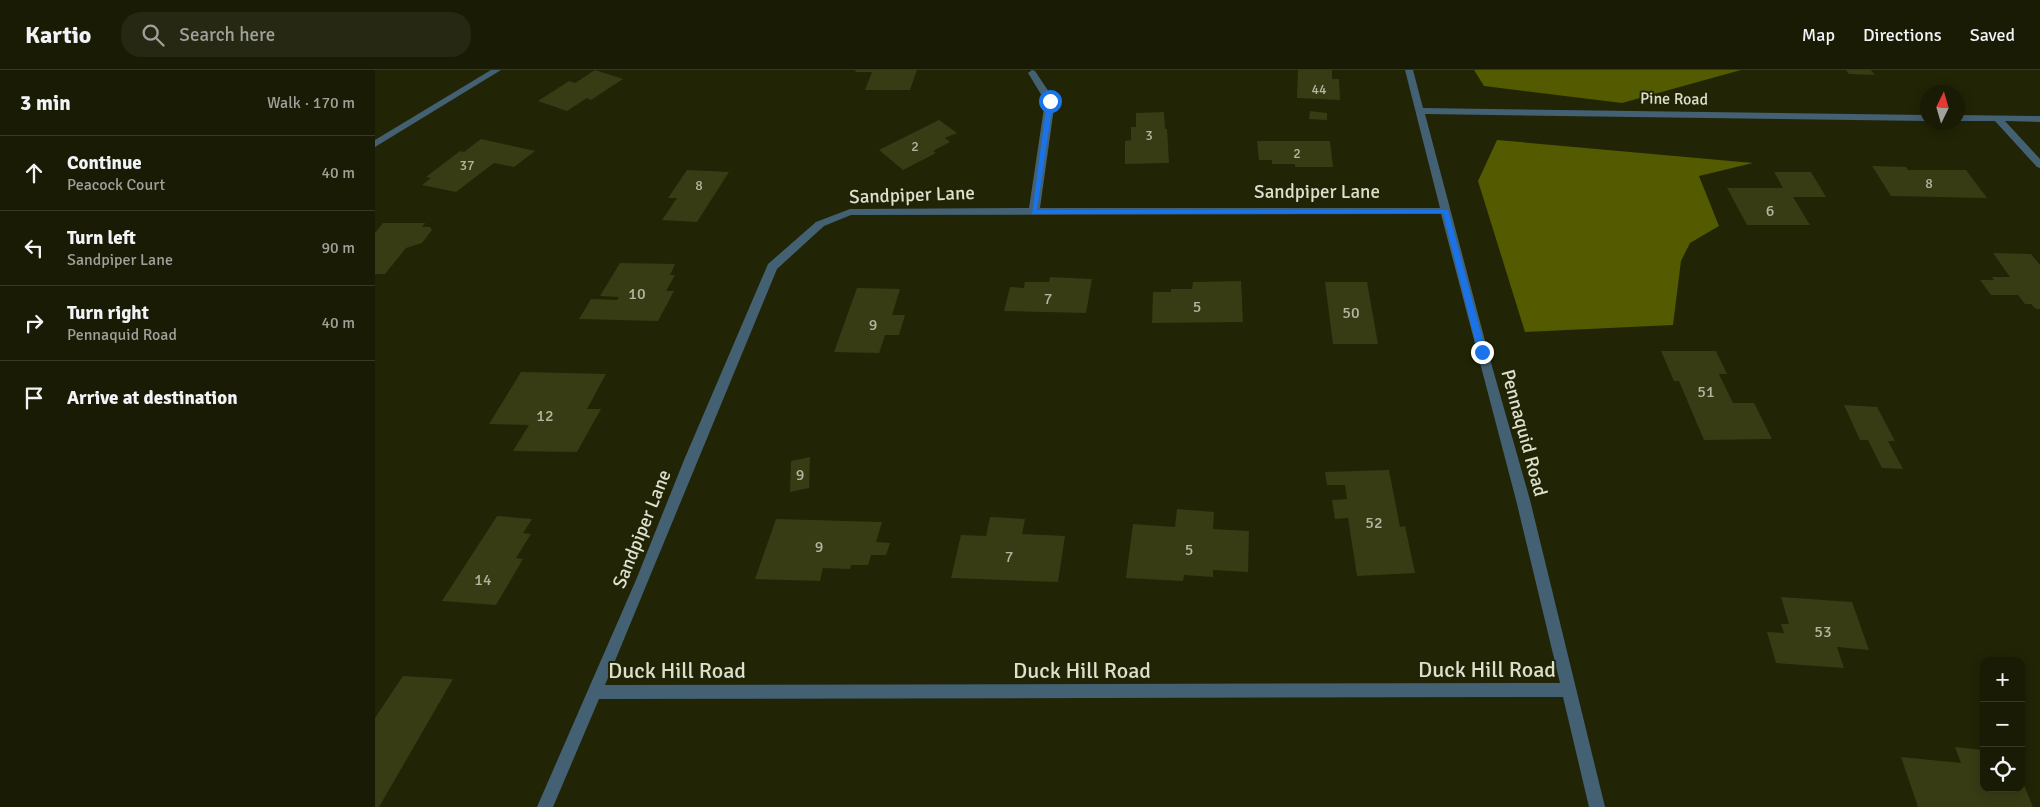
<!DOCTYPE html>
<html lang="en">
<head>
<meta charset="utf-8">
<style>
	body { margin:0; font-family:Signika,sans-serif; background:#262813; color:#f1f3f6 }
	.controls { position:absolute; right:15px; bottom:15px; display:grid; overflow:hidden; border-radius:10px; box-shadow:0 2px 12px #0003 }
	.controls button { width:45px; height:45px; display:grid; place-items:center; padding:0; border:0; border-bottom:1px solid #373926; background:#191b04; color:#f1f3f6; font:25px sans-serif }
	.compass { position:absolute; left:1545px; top:15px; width:45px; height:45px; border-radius:50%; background:#191b04; box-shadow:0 2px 12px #0003; rotate:5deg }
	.stop { position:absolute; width:15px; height:15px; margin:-11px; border:4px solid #1a73e8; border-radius:50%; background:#fff }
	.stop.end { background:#1a73e8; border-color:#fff; box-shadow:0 1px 5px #0008 }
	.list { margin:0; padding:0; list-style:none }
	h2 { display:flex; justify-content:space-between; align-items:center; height:65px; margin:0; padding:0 20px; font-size:21px }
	h2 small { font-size:16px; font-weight:400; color:#9fa19a }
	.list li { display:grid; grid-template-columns:32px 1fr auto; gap:15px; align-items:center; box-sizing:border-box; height:75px; padding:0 20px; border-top:1px solid #373926 }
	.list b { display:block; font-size:19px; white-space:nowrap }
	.list p { margin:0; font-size:16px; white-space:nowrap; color:#9fa19a }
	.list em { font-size:16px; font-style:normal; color:#9fa19a }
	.icon { flex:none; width:28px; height:28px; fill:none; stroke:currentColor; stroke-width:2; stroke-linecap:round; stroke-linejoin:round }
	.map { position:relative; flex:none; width:1665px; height:737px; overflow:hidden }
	header { display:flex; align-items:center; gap:30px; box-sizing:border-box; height:70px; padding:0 25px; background:#191b04; border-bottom:1px solid #373926 }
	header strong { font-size:24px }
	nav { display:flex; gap:28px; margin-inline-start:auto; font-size:18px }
	.search { width:350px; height:45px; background:#262813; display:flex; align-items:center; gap:12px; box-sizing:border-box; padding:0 18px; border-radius:20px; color:#9fa19a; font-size:19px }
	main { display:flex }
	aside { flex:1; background:#191b04 }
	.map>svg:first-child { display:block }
</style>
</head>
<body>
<header>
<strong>Kartio</strong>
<div class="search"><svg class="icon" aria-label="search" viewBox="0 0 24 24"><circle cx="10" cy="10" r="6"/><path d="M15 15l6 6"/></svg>Search here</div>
<nav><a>Map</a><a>Directions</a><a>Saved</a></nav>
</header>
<main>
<aside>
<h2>3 min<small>Walk · 170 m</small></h2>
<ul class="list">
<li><svg class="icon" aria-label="ahead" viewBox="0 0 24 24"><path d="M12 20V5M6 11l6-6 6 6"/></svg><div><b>Continue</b><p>Peacock Court</p></div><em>40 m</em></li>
<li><svg class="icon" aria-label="left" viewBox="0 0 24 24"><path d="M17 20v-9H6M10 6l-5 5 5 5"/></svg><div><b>Turn left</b><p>Sandpiper Lane</p></div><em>90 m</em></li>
<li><svg class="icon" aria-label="right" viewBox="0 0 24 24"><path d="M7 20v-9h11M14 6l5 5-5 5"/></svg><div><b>Turn right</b><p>Pennaquid Road</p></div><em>40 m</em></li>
<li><svg class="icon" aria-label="arrive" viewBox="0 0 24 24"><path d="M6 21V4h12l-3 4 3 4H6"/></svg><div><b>Arrive at destination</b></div></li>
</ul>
</aside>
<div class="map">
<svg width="1665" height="737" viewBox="0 0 1665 737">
	<rect width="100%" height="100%" fill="#212405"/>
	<!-- forest -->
	<g fill="#535a00">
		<path d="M1099,0H1366L1247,33L1109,16Z"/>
		<path d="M1122,70L1378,93L1324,106L1344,156L1315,173L1306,191L1298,255L1150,262L1103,111Z"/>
	</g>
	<!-- building -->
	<g fill="#383c14">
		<path d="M220,0L248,9L216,30L212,28L192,41L163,31L194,11L200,13Z"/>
		<path d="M481,0H542L535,20H490L497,2H480Z"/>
		<path d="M923,0H957V9H964L965,30L922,28Z"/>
		<path d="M1471,0H1496L1500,5L1474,4Z"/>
		<path d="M935,41L952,43V50L934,49Z"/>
		<path d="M789,42L790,59H792L794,93L750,94V71L756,70V57H761V43Z"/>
		<path d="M564,50L582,63L570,68L575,72L558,81L561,83L528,100L504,80Z"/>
		<path d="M106,69L160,81L139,97L119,93L81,122L47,115L56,108L51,107L85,81L89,82Z"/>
		<path d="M882,71H955L958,97H920V94H897V90H884Z"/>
		<path d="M1497,96L1531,97L1533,100H1591L1612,128L1516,126Z"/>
		<path d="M312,100L354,102L322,152L287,150L302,128H293Z"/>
		<path d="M1399,102H1436L1451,127H1418L1435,155H1372L1352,118H1408Z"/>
		<path d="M8,153H50L47,157H55L57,160L47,173L31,178L10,204H0V163Z"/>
		<path d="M1618,183L1656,184L1665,195V239H1661L1656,234H1650L1643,225H1616L1605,210H1619L1617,207H1635Z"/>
		<path d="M245,193L300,194L295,205H300L291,221H299L283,251L204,249L216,229L242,230L244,227L225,226Z"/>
		<path d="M675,207L717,209L711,243L629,241L635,217L649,218L650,212H674Z"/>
		<path d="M866,211L868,252L777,253L778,222H796V219H817L818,212Z"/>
		<path d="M950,212H992L1003,274H958Z"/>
		<path d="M482,218L525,219L517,245H530L524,265H510L504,283L459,282Z"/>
		<path d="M1286,281H1341L1352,304H1344L1358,333H1379L1397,369L1329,370L1304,311H1299Z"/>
		<path d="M146,302L231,304L212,339H226L202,382L138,381L154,355L114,354Z"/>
		<path d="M1469,335L1502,337L1520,371H1513L1528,399L1507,398L1493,370H1485Z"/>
		<path d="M435,387L434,418L415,422L416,391Z"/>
		<path d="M1014,400L1025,457L1030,456L1040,503L982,506L973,448L960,449L957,430L972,429L970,415H952L950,402Z"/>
		<path d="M802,439L839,442L838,459L874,461L873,502L838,500V507L809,505L808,511L751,508L758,454L800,457Z"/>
		<path d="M122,446L157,449L148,463L156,464L141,488L148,489L121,535L67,531Z"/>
		<path d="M615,447L650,449L647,464L690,466L683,512L576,508L586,465L611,466Z"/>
		<path d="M401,449L507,452L501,472L515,473L511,485H496L493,495H476L475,499L448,498L445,511L380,509Z"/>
		<path d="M1406,527L1477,532L1494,580L1462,577L1469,598L1401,593L1392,562L1409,563L1406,554H1414Z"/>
		<path d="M28,606L78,609L4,737H0V648Z"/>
		<path d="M1580,677L1609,680V718H1646V708L1658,737H1543L1526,687L1586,693Z"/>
	</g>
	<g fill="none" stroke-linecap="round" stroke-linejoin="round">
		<!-- street -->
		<g fill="#436173" fill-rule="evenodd">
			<path d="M116,0H126L0,77V70Z"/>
			<path d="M657,0L660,1L680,31L665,138H1065L1030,0H1038L1048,38L1552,45V51L1050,44L1113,282L1155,430L1230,737H1214L1188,627L224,629L178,737H162L261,510L309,390L393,194L441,152L475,139L654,138L670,31L653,3ZM1066,144L1141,430L1185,613L230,615L402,199L449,156L476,145Z"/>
			<path d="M1582,45L1665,46V52L1630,51L1665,89V98L1662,97L1620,51H1582Z"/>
		</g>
	</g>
	<!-- route -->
	<path fill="#1a73e8" d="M675,29L678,31L662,140H1073L1111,282L1110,284L1107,285L1103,282L1068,143L657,144L672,31Z"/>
	<g text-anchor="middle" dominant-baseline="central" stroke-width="4" stroke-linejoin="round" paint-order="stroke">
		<!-- far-number labels -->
		<g font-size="14" fill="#b4b79f">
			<text x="944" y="19">44</text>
			<text x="774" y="65">3</text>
			<text x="540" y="76">2</text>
			<text x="922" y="83">2</text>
			<text x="92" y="95">37</text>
			<text x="1554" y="113">8</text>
			<text x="324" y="115">8</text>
		</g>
		<!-- far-street labels -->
		<g font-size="16" fill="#dde0cd" stroke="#212405">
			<text transform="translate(1299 29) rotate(1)">Pine Road</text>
		</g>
		<!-- number labels -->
		<g font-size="16" fill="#b4b79f">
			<text x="1395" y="141">6</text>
			<text x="262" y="224">10</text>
			<text x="673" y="229">7</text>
			<text x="822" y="237">5</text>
			<text x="976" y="243">50</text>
			<text x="498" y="255">9</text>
			<text x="1331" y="322">51</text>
			<text x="170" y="346">12</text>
			<text x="425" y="405">9</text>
			<text x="999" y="453">52</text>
			<text x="444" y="477">9</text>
			<text x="814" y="480">5</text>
			<text x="634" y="487">7</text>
			<text x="108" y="510">14</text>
			<text x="1448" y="562">53</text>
		</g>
		<!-- street labels -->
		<g font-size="19" fill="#dde0cd" stroke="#212405">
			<text x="942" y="122">Sandpiper Lane</text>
			<text transform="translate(537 125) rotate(-2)">Sandpiper Lane</text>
			<text transform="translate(1149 363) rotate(75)">Pennaquid Road</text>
			<text transform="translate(267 459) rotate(-68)">Sandpiper Lane</text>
		</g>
		<!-- near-street labels -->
		<g font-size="22" fill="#dde0cd" stroke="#212405">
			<text x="1112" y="599">Duck Hill Road</text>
			<text x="302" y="600">Duck Hill Road</text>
			<text x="707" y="600">Duck Hill Road</text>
		</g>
	</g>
</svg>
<div class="controls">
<button>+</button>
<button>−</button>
<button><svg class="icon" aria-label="locate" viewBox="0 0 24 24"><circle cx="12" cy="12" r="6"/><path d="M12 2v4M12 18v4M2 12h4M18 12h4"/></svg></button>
</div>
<svg class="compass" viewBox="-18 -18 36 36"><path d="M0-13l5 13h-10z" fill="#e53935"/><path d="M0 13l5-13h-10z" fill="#9fa19a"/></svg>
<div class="stop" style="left:675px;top:31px"></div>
<div class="stop end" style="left:1107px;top:282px"></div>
</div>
</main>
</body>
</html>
